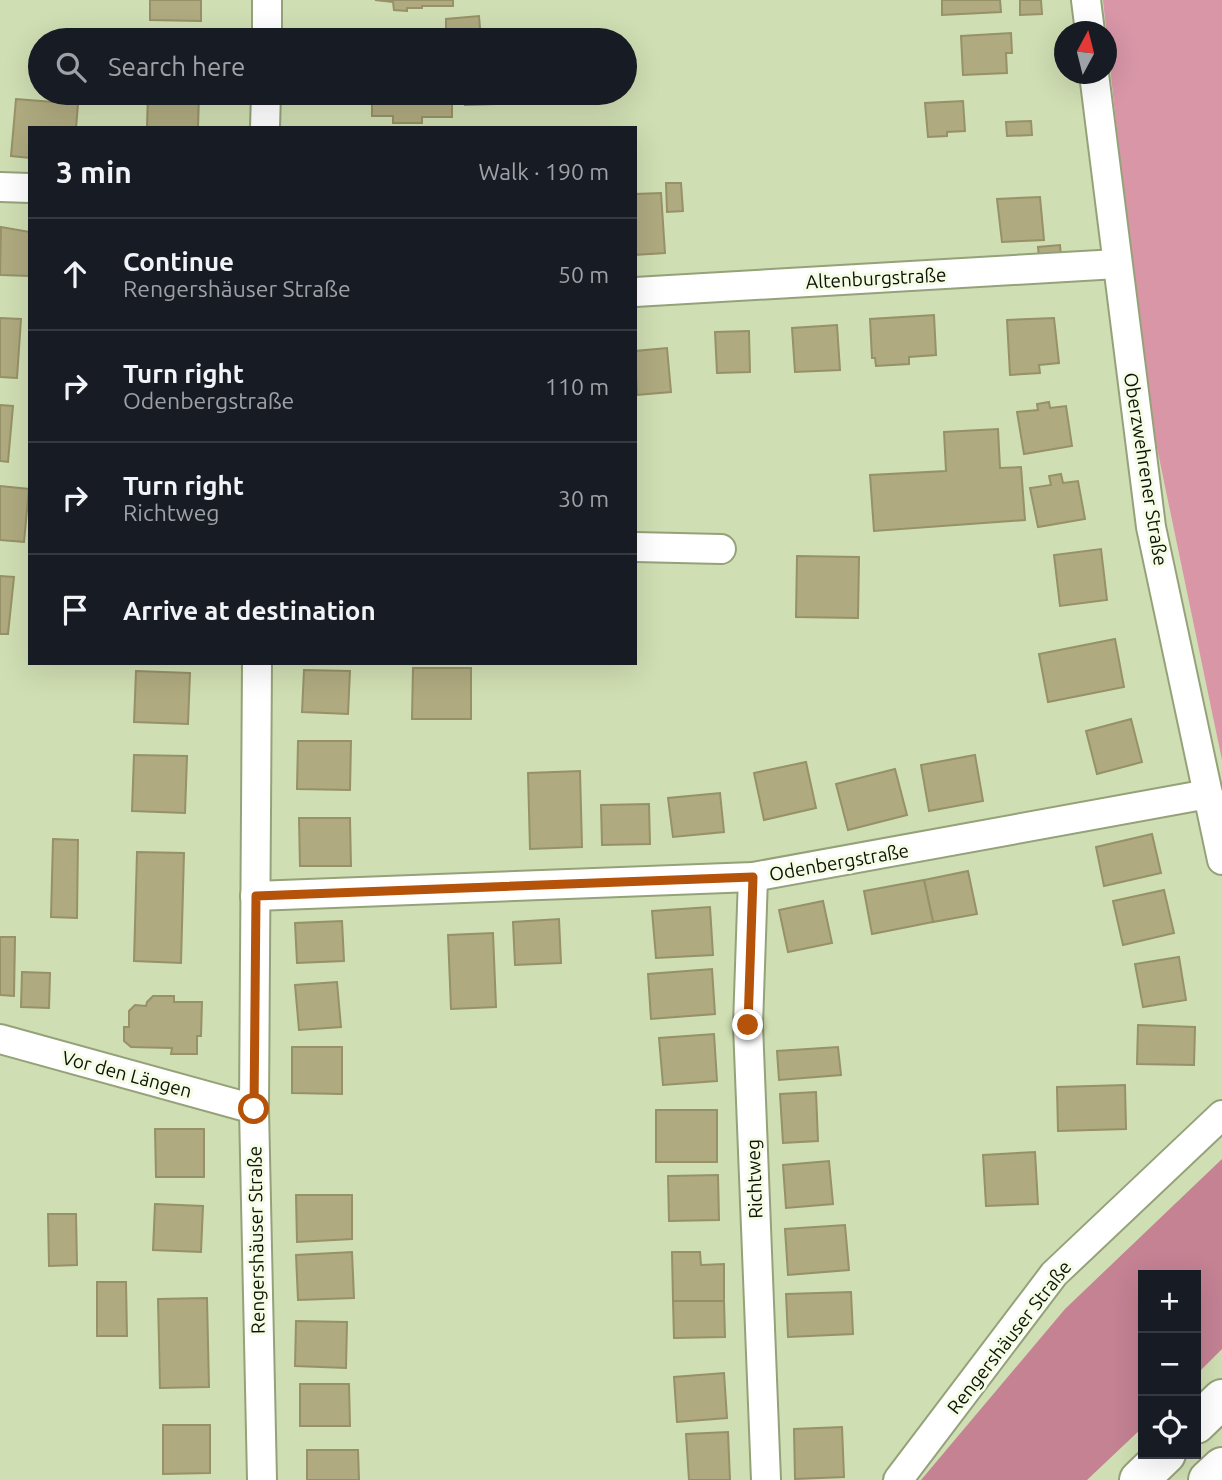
<!DOCTYPE html>
<html lang="en">
<head>
<meta charset="utf-8">
<style>
	body { margin:0; font-family:Ubuntu,sans-serif; background:#20242c; color:#f1f3f6 }
	.controls { position:absolute; right:21px; bottom:21px; display:grid; overflow:hidden; border-radius:0px; box-shadow:0 7px 28px #0002 }
	.controls button { width:63px; height:63px; display:grid; place-items:center; padding:0; border:0; border-bottom:2px solid #363941; background:#171b24; color:#f1f3f6; font:35px sans-serif }
	.compass { position:absolute; left:1054px; top:21px; width:63px; height:63px; border-radius:50%; background:#171b24; box-shadow:0 7px 28px #0002; rotate:7deg }
	.stop { position:absolute; width:21px; height:21px; margin:-16px; border:5px solid #b45309; border-radius:50%; background:#fff }
	.stop.end { background:#b45309; border-color:#fff; box-shadow:0 2px 7px #0008 }
	.list { margin:0; padding:0; list-style:none }
	h2 { display:flex; justify-content:space-between; align-items:center; height:91px; margin:0; padding:0 28px; font-size:30px }
	h2 small { font-size:23px; font-weight:400; color:#9ea1a6 }
	.list li { display:grid; grid-template-columns:46px 1fr auto; gap:21px; align-items:center; box-sizing:border-box; height:112px; padding:0 28px; border-top:2px solid #363941 }
	.list b { display:block; font-size:26px; white-space:nowrap }
	.list p { margin:0; font-size:23px; white-space:nowrap; color:#9ea1a6 }
	.list em { font-size:23px; font-style:normal; color:#9ea1a6 }
	.icon { flex:none; width:38px; height:38px; fill:none; stroke:currentColor; stroke-width:2; stroke-linecap:round; stroke-linejoin:round }
	.map { position:relative; flex:none; width:1222px; height:1480px; overflow:hidden }
	.search { position:absolute; background:#171b24; box-shadow:0 7px 28px #0002; left:28px; top:28px; width:609px; height:77px; display:flex; align-items:center; gap:18px; box-sizing:border-box; padding:0 24px; border-radius:38px; color:#9ea1a6; font-size:26px }
	.panel { position:absolute; background:#171b24; box-shadow:0 7px 28px #0002; left:28px; top:126px; width:609px; height:539px; border-radius:0px }
	.map>svg:first-child { display:block }
</style>
</head>
<body>
<div class="map">
<svg width="1222" height="1480" viewBox="0 0 1222 1480">
	<rect width="100%" height="100%" fill="#d0deb3"/>
	<!-- green -->
	<path fill="#d896a7" d="M1103,0H1222V760L1156,443L1125,208Z"/>
	<!-- forest -->
	<path fill="#c48293" d="M1222,1159V1349L1196,1375V1275H1143V1427L1087,1480H921L1065,1309Z"/>
	<!-- building -->
	<g fill="#afaa7f" stroke="#969167" stroke-width="2">
		<path d="M150,0H201V21L150,20Z"/>
		<path d="M375,0H453V6H422V8H407V11L394,10L393,2Z"/>
		<path d="M942,0H1000L1001,12L942,15Z"/>
		<path d="M1020,0H1041L1042,14L1020,15Z"/>
		<path d="M479,16L481,40H454V32L446,33V19Z"/>
		<path d="M374,31L422,32V38H428V40H374Z"/>
		<path d="M1011,33L1012,53H1006L1007,73L963,75L961,36Z"/>
		<path d="M148,93H199L198,128H147Z"/>
		<path d="M375,93H452V117H422V123H393V116H372V97H375Z"/>
		<path d="M464,93H495V104L465,105Z"/>
		<path d="M16,99L78,104L76,128H30V158L11,156Z"/>
		<path d="M963,101L965,131L947,132V136L928,137L925,103Z"/>
		<path d="M1031,121L1032,135L1007,136L1006,122Z"/>
		<path d="M666,183H681L683,211L667,212Z"/>
		<path d="M661,193L665,253L635,255V194Z"/>
		<path d="M1040,197L1044,240L1002,242L997,199Z"/>
		<path d="M1,227L30,232V276L0,275Z"/>
		<path d="M1060,245L1061,256L1039,257L1038,247Z"/>
		<path d="M934,315L936,355L909,357V364L876,366L875,358H872L870,319Z"/>
		<path d="M0,318L21,319L17,378L0,377Z"/>
		<path d="M1054,318L1059,363L1039,365L1040,373L1010,375L1007,320Z"/>
		<path d="M837,325L840,370L795,372L792,328Z"/>
		<path d="M749,331L750,372L717,373L715,332Z"/>
		<path d="M667,348L671,392L637,395L635,351Z"/>
		<path d="M1049,402L1050,408L1066,406L1072,446L1024,454L1017,412L1038,410L1037,404Z"/>
		<path d="M0,405L13,406L8,462L0,461Z"/>
		<path d="M998,429L1000,468L1021,467L1025,520L874,531L870,475L946,471L944,432Z"/>
		<path d="M1061,474L1063,483L1078,481L1085,519L1038,527L1030,488L1051,485L1049,476Z"/>
		<path d="M0,486L29,489L24,542L0,540Z"/>
		<path d="M1101,549L1107,600L1060,606L1054,555Z"/>
		<path d="M797,556L859,557L858,618L796,617Z"/>
		<path d="M0,576L14,577L8,634H0Z"/>
		<path d="M1115,639L1124,687L1048,702L1039,654Z"/>
		<path d="M413,668H471V719H412Z"/>
		<path d="M304,670L350,671L348,714L302,712Z"/>
		<path d="M136,671L190,673L188,724L134,722Z"/>
		<path d="M1131,719L1142,762L1097,774L1086,731Z"/>
		<path d="M298,741H351L350,790L297,789Z"/>
		<path d="M134,755L187,756L185,813L132,811Z"/>
		<path d="M975,755L983,801L929,811L921,765Z"/>
		<path d="M806,762L816,808L764,820L754,773Z"/>
		<path d="M895,769L907,815L848,830L836,784Z"/>
		<path d="M580,771L582,847L530,849L528,773Z"/>
		<path d="M720,793L724,832L673,837L668,798Z"/>
		<path d="M649,804L650,844L602,845L601,805Z"/>
		<path d="M299,818H350L351,866H300Z"/>
		<path d="M1152,834L1161,873L1104,886L1096,847Z"/>
		<path d="M53,839L78,840L77,918L51,917Z"/>
		<path d="M137,852L184,853L181,963L134,961Z"/>
		<path d="M968,871L977,914L933,922L924,880Z"/>
		<path d="M924,880L933,922L872,934L864,891Z"/>
		<path d="M1164,890L1174,933L1123,945L1113,901Z"/>
		<path d="M823,901L832,943L788,952L779,910Z"/>
		<path d="M710,907L713,955L656,958L652,911Z"/>
		<path d="M559,919L561,963L515,965L513,922Z"/>
		<path d="M342,921L344,961L297,963L295,923Z"/>
		<path d="M493,933L496,1007L451,1009L448,935Z"/>
		<path d="M0,937H15L14,996L0,995Z"/>
		<path d="M1179,957L1186,1000L1143,1007L1135,964Z"/>
		<path d="M712,969L715,1014L651,1019L648,974Z"/>
		<path d="M22,972L50,973L49,1008L21,1007Z"/>
		<path d="M337,982L341,1027L299,1030L295,985Z"/>
		<path d="M153,996H174V1002H202L201,1036H197V1054H171L172,1048L131,1047L124,1041V1027H129V1011L135,1005L146,1006L147,1002Z"/>
		<path d="M1138,1025L1195,1027L1194,1065L1137,1064Z"/>
		<path d="M714,1034L717,1081L663,1085L659,1038Z"/>
		<path d="M292,1047H342V1094L292,1093Z"/>
		<path d="M838,1047L841,1075L779,1080L777,1051Z"/>
		<path d="M1125,1085L1126,1129L1058,1131L1057,1087Z"/>
		<path d="M816,1092L818,1141L783,1143L780,1094Z"/>
		<rect x="656" y="1110" width="61" height="52"/>
		<path d="M155,1129H204V1177H156Z"/>
		<path d="M1035,1152L1038,1204L986,1206L983,1155Z"/>
		<path d="M829,1161L833,1204L786,1208L783,1165Z"/>
		<path d="M718,1175L719,1220L669,1221L668,1176Z"/>
		<path d="M296,1195H352V1239L297,1242Z"/>
		<path d="M155,1204L203,1206L201,1252L153,1250Z"/>
		<path d="M48,1214H76L77,1265L49,1266Z"/>
		<path d="M845,1225L849,1270L788,1275L785,1229Z"/>
		<path d="M352,1252L354,1298L298,1300L296,1255Z"/>
		<path d="M672,1252H700L701,1265L724,1264V1301H673Z"/>
		<path d="M97,1282H126L127,1336H97Z"/>
		<path d="M851,1292L853,1334L788,1337L786,1294Z"/>
		<path d="M207,1298L209,1387L160,1388L158,1299Z"/>
		<path d="M673,1301H724L725,1337L674,1338Z"/>
		<path d="M296,1321L347,1322L346,1368L295,1366Z"/>
		<path d="M724,1373L727,1418L677,1422L674,1377Z"/>
		<path d="M300,1384H349L350,1426H300Z"/>
		<path d="M163,1425H210V1473L163,1474Z"/>
		<path d="M842,1427L844,1477L795,1479L794,1429Z"/>
		<path d="M728,1432L730,1480H689L686,1434Z"/>
		<path d="M307,1450H358L359,1480H307Z"/>
	</g>
	<g fill="none" stroke-linecap="round" stroke-linejoin="round">
		<defs>
			<g id="minor">
				<path d="M1086,0L1090,32"/>
				<path d="M267,40V0"/>
				<path d="M1094,74L1151,527L1222,860"/>
				<path d="M265,128L266,93"/>
				<path d="M0,187L30,188"/>
				<path d="M635,292L1117,264"/>
				<path d="M635,547L721,549"/>
				<path d="M257,663L254,1109L262,1480"/>
				<path d="M753,877L748,1025L766,1480"/>
				<path d="M255,896L753,877L1208,794"/>
				<path d="M0,1039L254,1109"/>
				<path d="M898,1480L1054,1274L1222,1115"/>
			</g>
			<g id="highway">
				<path d="M1196,1424L1222,1399"/>
				<path d="M1139,1480L1166,1454"/>
				<path d="M1208,1480L1222,1467"/>
			</g>
		</defs>
		<!-- minor casing -->
		<use href="#minor" stroke="#95a279" stroke-width="32"/>
		<!-- highway casing -->
		<use href="#highway" stroke="#95a279" stroke-width="42"/>
		<!-- minor -->
		<use href="#minor" stroke="#fff" stroke-width="28"/>
		<!-- highway -->
		<use href="#highway" stroke="#fff" stroke-width="38"/>
	</g>
	<g fill="none" stroke-linecap="round" stroke-linejoin="round">
		<!-- route -->
		<path stroke="#b45309" stroke-width="9" d="M254,1109L256,896L753,877L748,1025"/>
	</g>
	<g text-anchor="middle" dominant-baseline="central" stroke-width="6" stroke-linejoin="round" paint-order="stroke">
		<!-- street labels -->
		<g font-size="19" fill="#0e1304" stroke="#f4fce6">
			<text transform="translate(876 278) rotate(-3)">Altenburgstraße</text>
			<text transform="translate(1146 469) rotate(81)">Oberzwehrener Straße</text>
			<text transform="translate(839 862) rotate(-10)">Odenbergstraße</text>
			<text transform="translate(127 1074) rotate(15)">Vor den Längen</text>
			<text transform="translate(754 1179) rotate(-92)">Richtweg</text>
			<text transform="translate(256 1240) rotate(-91)">Rengershäuser Straße</text>
			<text transform="translate(1009 1337) rotate(-52)">Rengershäuser Straße</text>
		</g>
	</g>
</svg>
<div class="controls">
<button>+</button>
<button>−</button>
<button><svg class="icon" aria-label="locate" viewBox="0 0 24 24"><circle cx="12" cy="12" r="6"/><path d="M12 2v4M12 18v4M2 12h4M18 12h4"/></svg></button>
</div>
<svg class="compass" viewBox="-18 -18 36 36"><path d="M0-13l5 13h-10z" fill="#e53935"/><path d="M0 13l5-13h-10z" fill="#9ea1a6"/></svg>
<div class="stop" style="left:254px;top:1109px"></div>
<div class="stop end" style="left:748px;top:1025px"></div>
<div class="search"><svg class="icon" aria-label="search" viewBox="0 0 24 24"><circle cx="10" cy="10" r="6"/><path d="M15 15l6 6"/></svg>Search here</div>
<section class="panel">
<h2>3 min<small>Walk · 190 m</small></h2>
<ul class="list">
<li><svg class="icon" aria-label="ahead" viewBox="0 0 24 24"><path d="M12 20V5M6 11l6-6 6 6"/></svg><div><b>Continue</b><p>Rengershäuser Straße</p></div><em>50 m</em></li>
<li><svg class="icon" aria-label="right" viewBox="0 0 24 24"><path d="M7 20v-9h11M14 6l5 5-5 5"/></svg><div><b>Turn right</b><p>Odenbergstraße</p></div><em>110 m</em></li>
<li><svg class="icon" aria-label="right" viewBox="0 0 24 24"><path d="M7 20v-9h11M14 6l5 5-5 5"/></svg><div><b>Turn right</b><p>Richtweg</p></div><em>30 m</em></li>
<li><svg class="icon" aria-label="arrive" viewBox="0 0 24 24"><path d="M6 21V4h12l-3 4 3 4H6"/></svg><div><b>Arrive at destination</b></div></li>
</ul>
</section>
</div>
</body>
</html>
